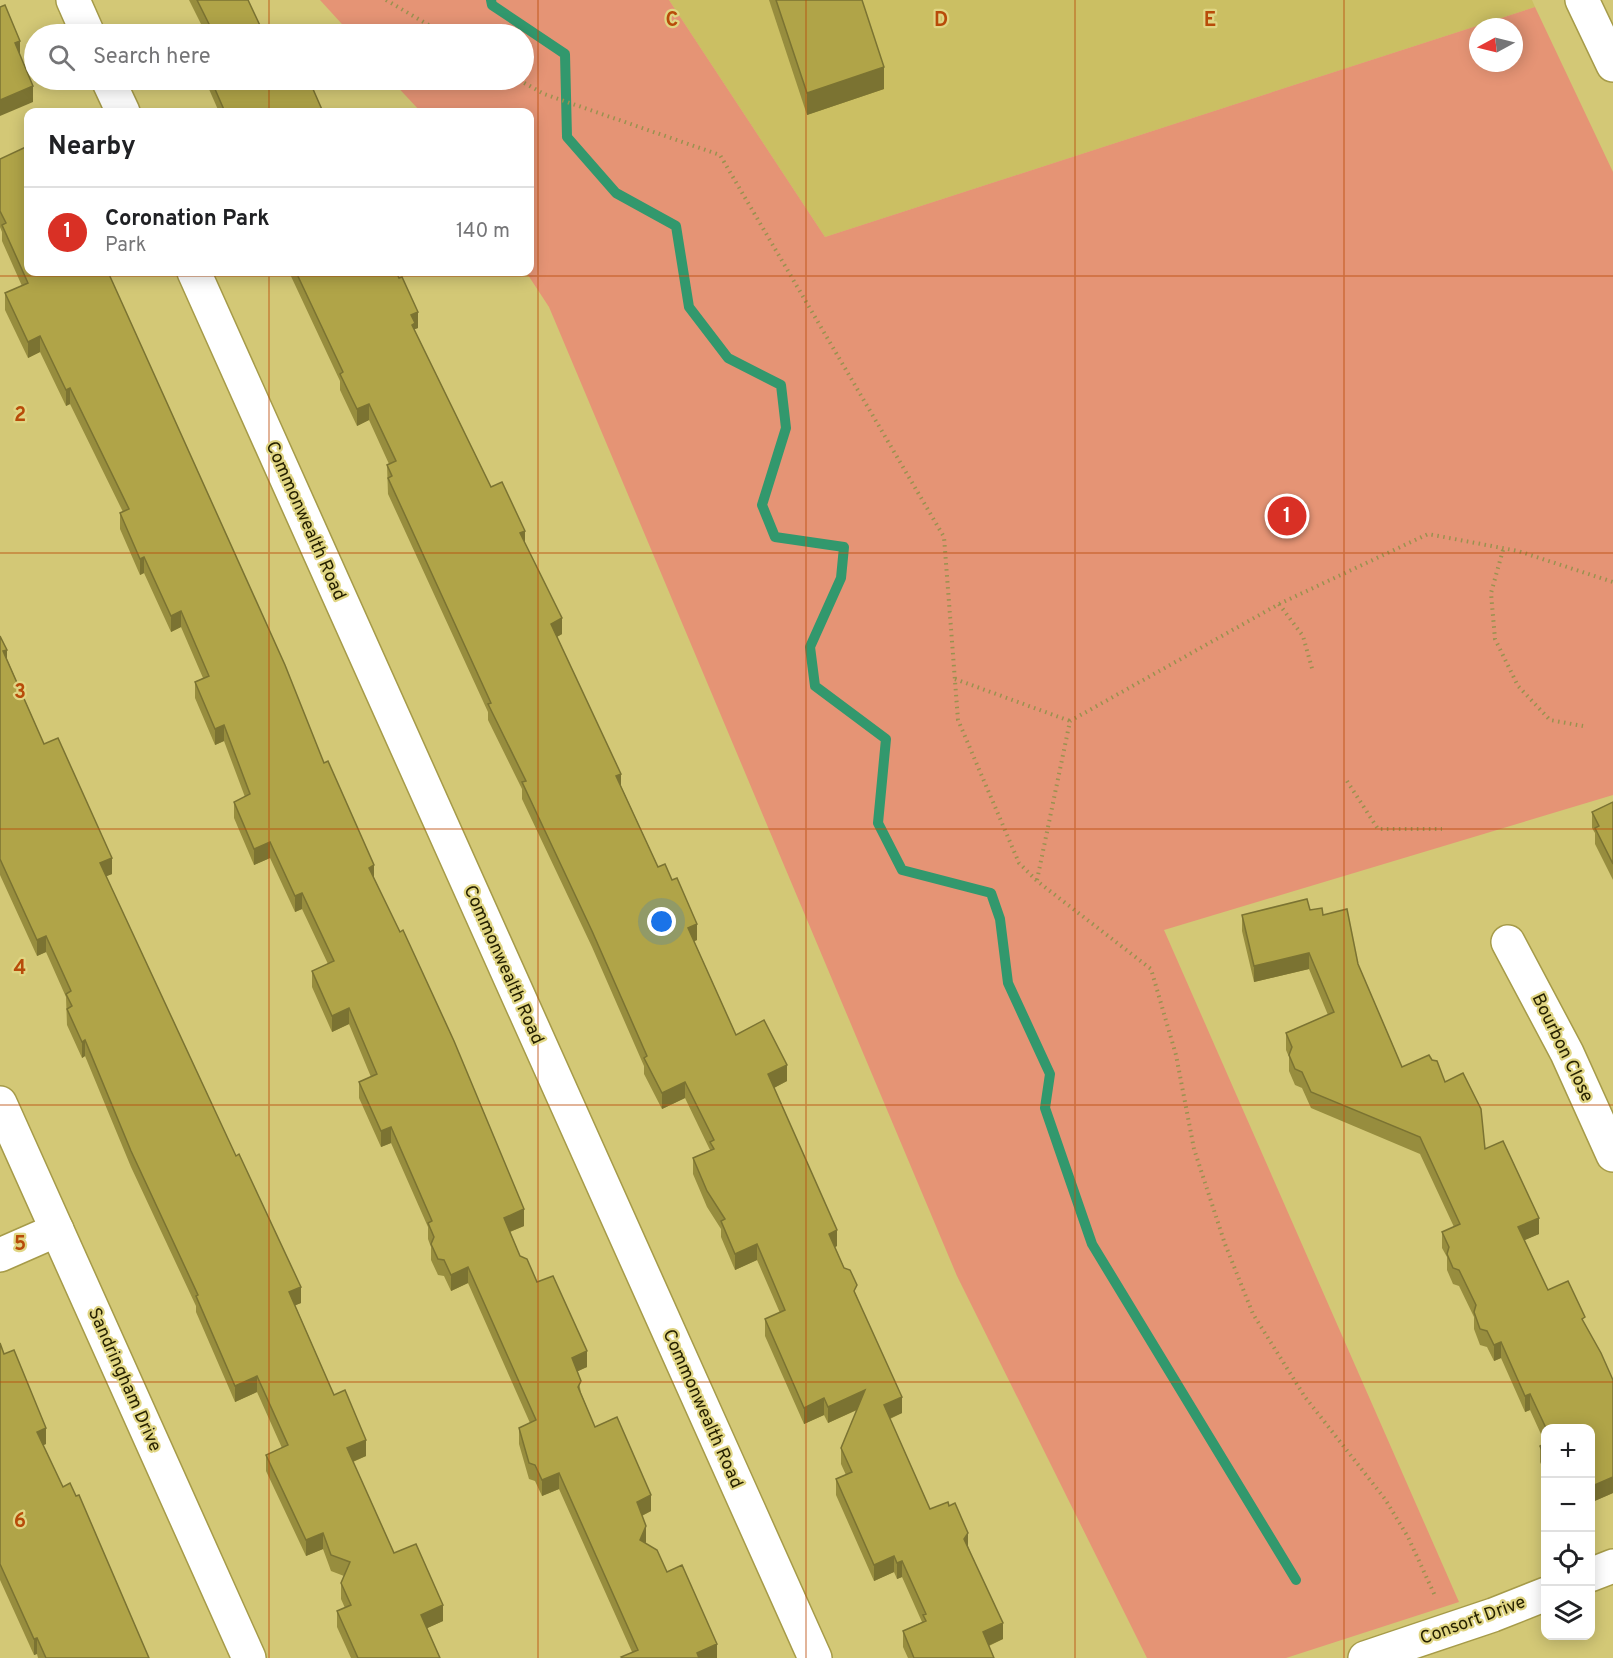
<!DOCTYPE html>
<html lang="en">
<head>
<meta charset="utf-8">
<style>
	body { margin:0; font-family:Overpass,sans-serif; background:#f6f6f6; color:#202124 }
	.controls { position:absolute; right:18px; bottom:18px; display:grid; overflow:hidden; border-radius:12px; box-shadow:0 3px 15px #0003 }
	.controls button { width:54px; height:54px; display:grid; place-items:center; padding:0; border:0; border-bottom:2px solid #e0e0e0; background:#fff; color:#202124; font:30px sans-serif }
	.compass { position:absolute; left:1469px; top:18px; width:54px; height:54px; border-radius:50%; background:#fff; box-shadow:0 3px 15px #0003; rotate:263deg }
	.you { position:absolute; left:662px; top:922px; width:21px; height:21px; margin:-15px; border:4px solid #fff; border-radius:50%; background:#1a73e8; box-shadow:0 0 0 9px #1a73e833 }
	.badge { display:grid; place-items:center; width:39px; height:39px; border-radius:50%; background:#d93025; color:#fff; font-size:20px; font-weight:700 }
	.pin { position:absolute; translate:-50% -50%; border:3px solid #fff; box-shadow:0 2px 6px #0006 }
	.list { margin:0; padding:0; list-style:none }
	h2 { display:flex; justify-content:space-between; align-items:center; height:78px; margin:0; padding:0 24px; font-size:26px }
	h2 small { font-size:20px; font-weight:400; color:#757577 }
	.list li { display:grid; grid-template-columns:39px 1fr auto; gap:18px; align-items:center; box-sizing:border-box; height:90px; padding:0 24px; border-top:2px solid #e0e0e0 }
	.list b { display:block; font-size:22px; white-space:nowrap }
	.list p { margin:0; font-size:20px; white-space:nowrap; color:#757577 }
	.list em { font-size:20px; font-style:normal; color:#757577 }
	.icon { flex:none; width:33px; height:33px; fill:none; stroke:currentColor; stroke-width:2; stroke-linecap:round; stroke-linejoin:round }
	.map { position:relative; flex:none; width:1613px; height:1658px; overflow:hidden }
	.search { position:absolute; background:#fff; box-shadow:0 3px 15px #0003; left:24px; top:24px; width:510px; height:66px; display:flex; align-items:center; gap:15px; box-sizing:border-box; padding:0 21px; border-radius:33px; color:#757577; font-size:22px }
	.panel { position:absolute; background:#fff; box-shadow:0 3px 15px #0003; left:24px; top:108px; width:510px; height:168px; border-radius:12px }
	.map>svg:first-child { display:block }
</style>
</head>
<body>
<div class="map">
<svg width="1613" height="1658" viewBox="0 0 1613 1658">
	<rect width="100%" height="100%" fill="#d3c876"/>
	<!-- built -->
	<path fill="#cbbf63" d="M669,0H1532L1535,7L825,237Z"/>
	<!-- green -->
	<path fill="#e59475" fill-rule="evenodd" d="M320,0H669L825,237L1535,7L1613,172V795L1164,930L1459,1602L1286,1658H1147L957,1276L549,307L526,272H530V112H421L391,80H524V34H351ZM1478,27H1514V63H1478Z"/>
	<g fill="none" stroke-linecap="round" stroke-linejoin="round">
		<!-- stream -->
		<path stroke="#32986d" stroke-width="10" d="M491,0L492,5L565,54L567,137L616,193L676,226L689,307L728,358L781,385L786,428L762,505L775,537L844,547L841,578L810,647L815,686L886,739L878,823L902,870L991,893L1000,919L1008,983L1050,1074L1045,1108L1092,1244L1296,1580"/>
		<defs>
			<g id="minor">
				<path d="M73,0L88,34"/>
				<path d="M1582,0L1613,65"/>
				<path d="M108,80L123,112"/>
				<path d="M194,272L815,1658"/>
				<path d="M1508,942L1567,1053L1613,1155"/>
				<path d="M0,1103L249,1658"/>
				<path d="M0,1255L57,1230"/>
				<path d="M1590,1575L1613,1566"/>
				<path d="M1365,1658L1493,1615L1546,1594"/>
			</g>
		</defs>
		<!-- minor casing -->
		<use href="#minor" stroke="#a69b49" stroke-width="36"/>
		<!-- path -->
		<g stroke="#9a914f" stroke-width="4" stroke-dasharray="1.5 4.5" stroke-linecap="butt">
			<path d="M386,0L444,34"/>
			<path d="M519,80L544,94L720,155L944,537L958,720L1019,863L1037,881L1151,969L1176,1055L1194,1149L1225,1244L1253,1314L1305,1397L1385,1499L1408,1537L1436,1598"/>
			<path d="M1503,550L1491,593L1495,639L1518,686L1550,720L1583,726"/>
			<path d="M1279,604L1303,636L1313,672"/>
			<path d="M955,679L1070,721"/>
			<path d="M1347,781L1378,829H1442"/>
			<path d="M1037,880L1070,721L1279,604L1428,534L1518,551L1613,582"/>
		</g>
		<!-- minor -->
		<use href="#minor" stroke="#fff" stroke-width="33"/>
	</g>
	<!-- wall -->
	<g fill="#978d3e">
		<path d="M189,0H248L264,34H290H206Z"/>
		<path d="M769,0H862L884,89L807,115Z"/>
		<path d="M205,80H309L323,112H219Z"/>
		<path d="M0,159L324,763L524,1226L510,1232L520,1256L537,1282L587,1367L577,1371L581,1393L595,1427L651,1511L642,1516L646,1542L645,1543L667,1572L717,1658L632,1652L559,1489L542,1496L535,1481L529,1479L519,1444V1428L530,1423L468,1283L451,1291L444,1276L438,1275L431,1260V1247L428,1239V1227L391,1143L381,1147L359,1098V1082L371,1077L349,1024L332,1032L312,987V971L328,964L302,909L295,912L270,858L254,865L234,818V802L245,797L224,741L215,745L195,698V682L203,678L181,627L171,632L144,573L140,575L120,529V513L123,512L70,404L66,406L40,352L28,358L5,310V293L22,286L2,241V232L0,227Z"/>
		<path d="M289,272H396L418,328L415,329V332L491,487L525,543L562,634L557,637L621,786L658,867L697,940L694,941L736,1035L787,1081L774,1088L837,1246L835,1247L857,1297L902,1413L890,1419L930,1509L968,1546L1003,1639L989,1646L994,1658H908L903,1647V1631L922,1622L902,1577L897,1579L894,1572L874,1581L836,1495V1479L846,1475L841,1464V1448L857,1410L828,1423L824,1415L804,1424L765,1336V1319L780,1313L757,1260L735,1270L721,1237V1229L707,1207L693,1174V1158L710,1150L685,1098L662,1109L644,1074V1066L592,947L522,799V789L488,720V712L388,494L387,465L389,464L369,420L357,426L340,390V381Z"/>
		<path d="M0,636L7,659L44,744L112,874L106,876L301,1303L295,1305L334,1395L366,1456L353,1462L394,1553L443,1621L427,1628L440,1658H351L337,1627V1611L345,1608L341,1599V1583L344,1576L331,1571L323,1549L306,1556L266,1471V1455L282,1448L257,1392L235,1402L196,1312V1306L131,1167L85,1056L82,1058L67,1025L66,997L46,952L37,956L0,875Z"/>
		<path d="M1613,802V880L1595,844V833L1592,828V812Z"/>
		<path d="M1310,910L1323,915L1358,964L1402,1067L1445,1082L1485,1149L1539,1234L1524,1240L1548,1290L1585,1324L1613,1493L1590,1503V1428H1545V1486L1544,1483V1471L1540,1462V1446L1545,1443L1530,1410L1525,1412L1501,1358L1494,1361L1487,1347L1480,1345L1474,1329V1317L1459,1286L1453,1284L1447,1270V1257L1442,1248V1232L1454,1227L1420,1154L1311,1108L1302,1088L1295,1085L1289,1071V1057L1286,1050V1033L1328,1015L1309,969L1254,982L1242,931V915Z"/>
		<path d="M0,1343L4,1354L46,1444L43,1445L63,1487L149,1658H38L37,1654L34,1655L0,1580Z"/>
	</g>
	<!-- shaded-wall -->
	<g fill="#7b7332">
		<path d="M20,41V57L15,43Z"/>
		<path d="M884,67V89L807,115V93Z"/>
		<path d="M33,86V102L0,116V100Z"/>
		<path d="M418,312V328L415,329V340L412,341L411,315Z"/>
		<path d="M40,336V352L28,358V342Z"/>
		<path d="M70,388V404L66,406V390Z"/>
		<path d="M369,404V420L357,426V409Z"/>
		<path d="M525,531V547L520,533Z"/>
		<path d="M144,557V573L140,575V559Z"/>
		<path d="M181,611V627L171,632V616Z"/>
		<path d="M562,618V634L551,640V624Z"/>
		<path d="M7,650V666L3,651Z"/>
		<path d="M224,725V741L215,745V729Z"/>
		<path d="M621,774V790L616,776Z"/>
		<path d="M270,842V858L254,865V849Z"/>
		<path d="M112,858V874L100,879V863Z"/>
		<path d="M374,865V881L369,868Z"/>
		<path d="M302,893V909L295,912V896Z"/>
		<path d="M697,924V940L688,944V928Z"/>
		<path d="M46,936V952L37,956V940Z"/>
		<path d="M1309,953V969L1254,982V966Z"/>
		<path d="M349,1008V1024L332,1032V1016Z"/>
		<path d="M85,1040V1056L82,1058V1042Z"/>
		<path d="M787,1065V1081L768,1091V1074Z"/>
		<path d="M685,1082V1098L662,1109V1093Z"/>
		<path d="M391,1127V1143L381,1147V1131Z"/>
		<path d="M524,1209V1226L504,1234V1218Z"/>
		<path d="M1539,1218V1234L1518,1243V1227Z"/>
		<path d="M837,1230V1246L829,1250V1234Z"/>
		<path d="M757,1244V1260L735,1270V1254Z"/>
		<path d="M468,1267V1283L451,1291V1275Z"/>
		<path d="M301,1287V1303L289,1308V1292Z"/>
		<path d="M1501,1342V1358L1494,1361V1345Z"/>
		<path d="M587,1351V1367L572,1374V1358Z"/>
		<path d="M257,1376V1392L235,1402V1386Z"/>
		<path d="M865,1390V1406L828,1423V1407Z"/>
		<path d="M1530,1394V1410L1525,1412V1396Z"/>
		<path d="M902,1397V1413L884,1421V1405Z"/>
		<path d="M824,1398V1415L804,1424V1408Z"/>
		<path d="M46,1428V1444L37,1448V1432Z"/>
		<path d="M366,1440V1456L347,1464V1448Z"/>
		<path d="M559,1473V1489L542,1496V1480Z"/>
		<path d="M1613,1477V1493L1590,1503V1487Z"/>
		<path d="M651,1495V1511L637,1518V1502Z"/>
		<path d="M646,1526V1542L640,1556V1540Z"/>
		<path d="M323,1533V1549L306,1556V1540Z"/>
		<path d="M968,1533V1549L964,1539Z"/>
		<path d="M894,1556V1572L874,1581V1565Z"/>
		<path d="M902,1561V1577L897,1579V1563Z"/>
		<path d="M443,1605V1621L421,1631V1615Z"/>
		<path d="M1003,1623V1639L983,1648V1632Z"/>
		<path d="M37,1638V1654L34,1655V1639Z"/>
		<path d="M717,1644V1658H697V1653Z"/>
	</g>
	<!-- building -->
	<g fill="#b0a448" stroke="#7b7332" stroke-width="1.5">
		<path d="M197,0H248L264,34L286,25L290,34H214Z"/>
		<path d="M776,0H862L884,67L807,93Z"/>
		<path d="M5,5L20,41L15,43L33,86L0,100V7Z"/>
		<path d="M211,80H309L323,112H225Z"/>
		<path d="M28,146V272H108L285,665L324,763L328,761L374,865L369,868L400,932L403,930L454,1041L524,1209L504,1218L520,1256L527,1259L537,1282L553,1276L587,1351L572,1358L581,1381L578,1387L595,1427L617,1417L651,1495L637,1502L646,1526L640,1540L657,1550L667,1572L682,1565L717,1644L697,1653L699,1658H622L621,1657L638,1650L559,1473L542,1480L535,1465L529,1463L519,1428L536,1420L468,1267L451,1275L444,1260L438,1259L431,1244L434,1237L428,1223L432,1221L391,1127L381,1131L359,1082L377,1074L349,1008L332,1016L312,971L334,961L302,893L295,896L270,842L254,849L234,802L250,794L224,725L215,729L195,682L209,676L181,611L171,616L144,557L140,559L120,513L129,509L70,388L66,390L40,336L28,342L5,293L28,283L2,225L6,223L0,211V159Z"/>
		<path d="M296,272H396L399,278L402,277L418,312L411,315L415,323L412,325L491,487L502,482L525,531L520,533L562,618L551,624L621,774L616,776L658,867L665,864L672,880L677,878L697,924L688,928L736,1035L764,1020L787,1065L768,1074L837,1230L829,1234L844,1268L850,1270L857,1285L854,1291L902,1397L884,1405L930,1509L948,1502L949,1506L955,1503L968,1533L964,1539L1003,1623L983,1632L994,1658H914L903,1631L926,1621L923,1615L926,1614L902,1561L897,1563L894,1556L874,1565L836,1479L852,1472L841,1448L865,1390L828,1407L824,1398L804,1408L765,1319L785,1310L757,1244L735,1254L721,1221L725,1219L707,1191L693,1158L714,1149L710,1142L714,1140L685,1082L662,1093L644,1058L647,1056L592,931L522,782L526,781L488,704L491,703L388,478L392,476L387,465L396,461L369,404L357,409L340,374L343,372Z"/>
		<path d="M0,636L7,650L3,651L44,744L58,738L112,858L100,863L236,1156L239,1154L301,1287L289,1292L334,1395L345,1390L366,1440L347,1448L394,1553L416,1544L443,1605L421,1615L440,1658H358L337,1611L351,1605L341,1583L350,1562L331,1555L323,1533L306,1540L266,1455L288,1445L257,1376L235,1386L196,1296L198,1295L131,1151L85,1040L82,1042L67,1009L72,1006L66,994L71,991L46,936L37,940L0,859Z"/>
		<path d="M1613,802V864L1595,828L1599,826L1592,812Z"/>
		<path d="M1307,899L1310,910L1322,908L1323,915L1347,909L1358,964L1402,1067L1429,1055L1432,1060L1437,1061L1445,1082L1463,1073L1481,1109L1485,1149L1503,1141L1539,1218L1518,1227L1548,1290L1568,1281L1585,1317L1582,1319L1601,1353L1613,1380V1477L1590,1487V1428H1546L1530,1394L1525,1396L1501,1342L1494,1345L1487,1331L1480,1329L1474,1312L1476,1305L1459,1270L1453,1268L1447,1254L1449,1247L1442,1232L1460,1224L1420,1137L1311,1092L1302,1072L1295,1069L1289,1055L1292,1047L1286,1033L1334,1012L1309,953L1254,966L1242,915Z"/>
		<path d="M0,1343L4,1354L14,1350L46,1428L37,1432L63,1487L70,1483L76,1496L79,1495L149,1658H46L37,1638L34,1639L0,1564Z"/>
		<path d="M1545,1443V1458L1540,1446Z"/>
	</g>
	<!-- grid -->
	<path fill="none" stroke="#b84b09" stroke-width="1.5" stroke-opacity="0.55" d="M269,0V34M538,0V1658M806,0V1658M1075,0V1658M1344,0V1658M269,80V112M269,272V1658M0,276H1613M0,553H1613M0,829H1613M0,1105H1613M0,1382H1613"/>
	<g text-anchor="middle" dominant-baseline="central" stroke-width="4.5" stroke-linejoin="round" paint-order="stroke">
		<!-- street labels -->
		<g font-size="18" fill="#262100" stroke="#e0d583">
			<text transform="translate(305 521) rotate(66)">Commonwealth Road</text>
			<text transform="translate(503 965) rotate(66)">Commonwealth Road</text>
			<text transform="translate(1562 1048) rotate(64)">Bourbon Close</text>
			<text transform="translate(124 1380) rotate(66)">Sandringham Drive</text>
			<text transform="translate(702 1409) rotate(66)">Commonwealth Road</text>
			<text transform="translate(1473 1621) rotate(-20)">Consort Drive</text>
		</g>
	</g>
	<g font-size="20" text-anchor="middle" font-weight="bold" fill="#b84b09" stroke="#e0d583" stroke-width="4.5" stroke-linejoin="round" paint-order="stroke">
		<text x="672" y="26">C</text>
		<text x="941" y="26">D</text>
		<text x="1210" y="26">E</text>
		<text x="20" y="421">2</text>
		<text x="20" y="698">3</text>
		<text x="20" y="974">4</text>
		<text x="20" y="1250">5</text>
		<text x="20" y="1527">6</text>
	</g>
</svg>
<div class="controls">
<button>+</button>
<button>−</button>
<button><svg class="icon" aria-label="locate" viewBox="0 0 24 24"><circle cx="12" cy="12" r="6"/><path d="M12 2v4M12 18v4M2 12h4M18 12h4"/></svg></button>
<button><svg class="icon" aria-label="layers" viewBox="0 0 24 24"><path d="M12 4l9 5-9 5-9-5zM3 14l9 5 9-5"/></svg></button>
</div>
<svg class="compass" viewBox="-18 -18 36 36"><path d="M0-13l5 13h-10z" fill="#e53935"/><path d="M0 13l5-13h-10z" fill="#757577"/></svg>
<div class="you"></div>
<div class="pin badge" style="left:1287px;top:516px">1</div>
<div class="search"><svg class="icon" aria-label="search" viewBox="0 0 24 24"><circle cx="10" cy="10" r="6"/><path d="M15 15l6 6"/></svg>Search here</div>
<section class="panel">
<h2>Nearby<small></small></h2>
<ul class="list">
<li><span class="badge">1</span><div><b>Coronation Park</b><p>Park</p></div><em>140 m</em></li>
</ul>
</section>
</div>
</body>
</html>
